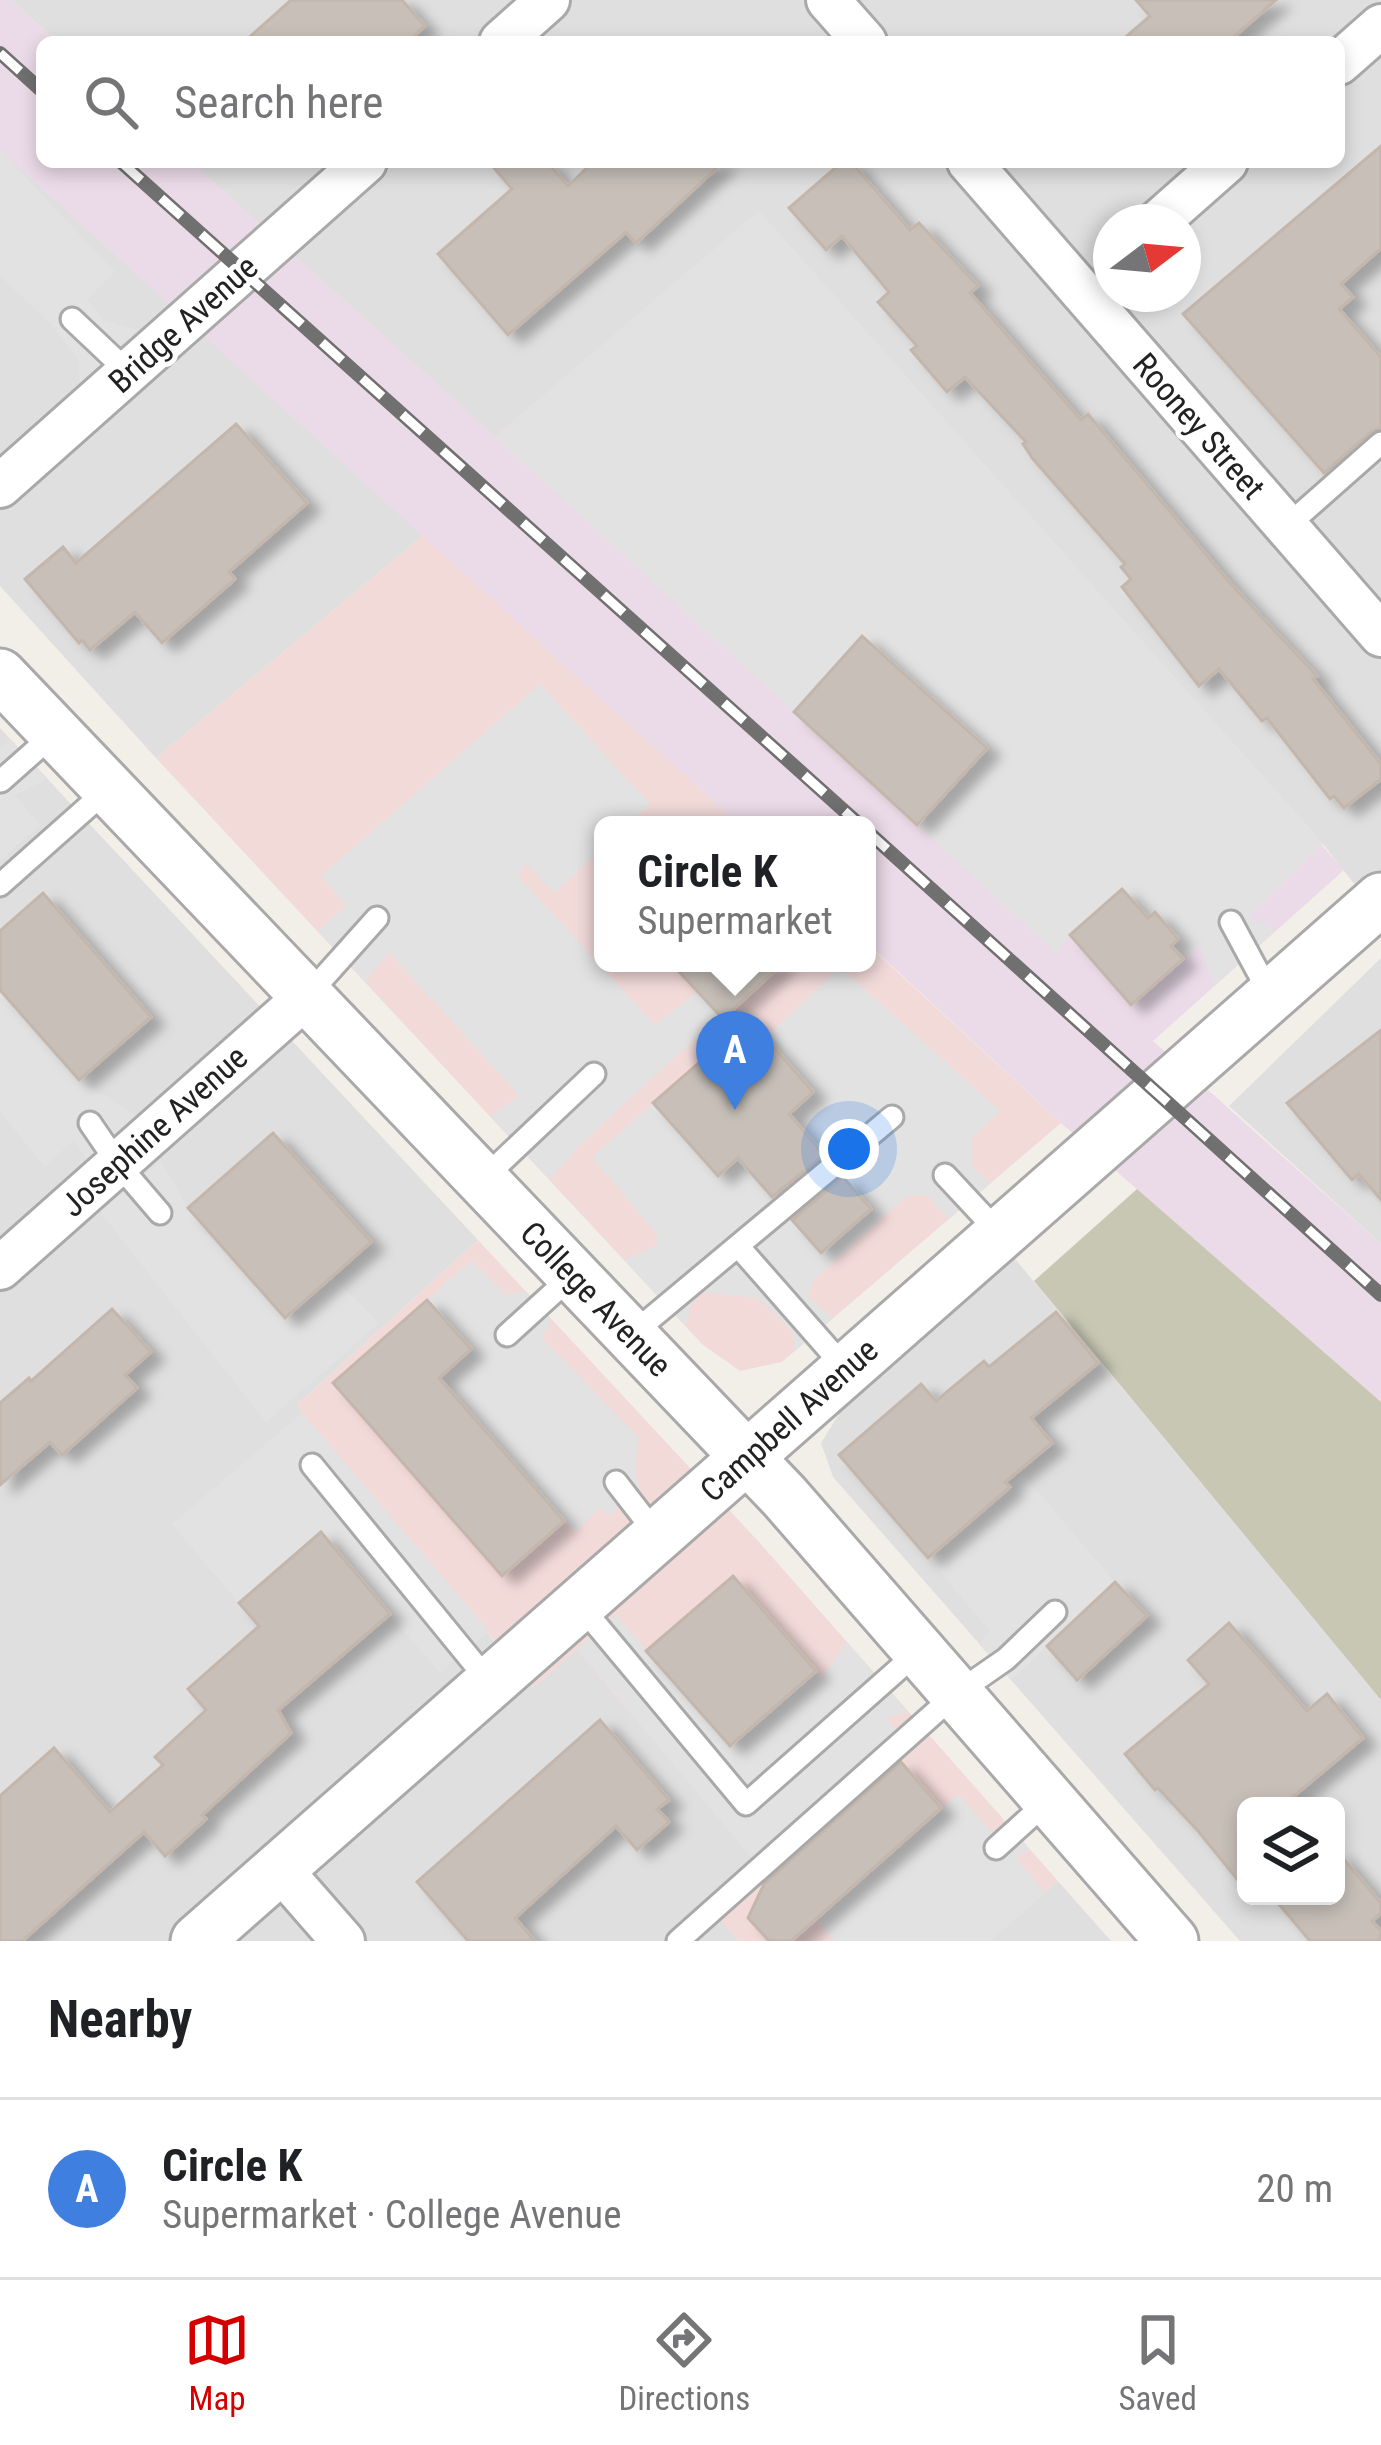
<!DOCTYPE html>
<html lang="en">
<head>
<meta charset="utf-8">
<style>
	body { margin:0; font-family:"Roboto Condensed",sans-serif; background:#f2f2f2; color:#202124 }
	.controls { position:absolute; right:36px; bottom:36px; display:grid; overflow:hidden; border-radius:18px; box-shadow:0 6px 18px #0003 }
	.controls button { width:108px; height:108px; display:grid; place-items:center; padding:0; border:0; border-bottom:3px solid #e0e0e0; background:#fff; color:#202124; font:60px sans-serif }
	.compass { position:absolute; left:1093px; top:204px; width:108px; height:108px; border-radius:50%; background:#fff; box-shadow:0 6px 18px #0003; rotate:74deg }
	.you { position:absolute; left:849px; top:1149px; width:42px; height:42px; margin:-30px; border:9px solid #fff; border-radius:50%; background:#1a73e8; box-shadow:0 0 0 18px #1a73e833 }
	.badge { display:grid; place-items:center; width:78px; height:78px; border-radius:50%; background:#d40000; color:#fff; font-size:39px; font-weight:700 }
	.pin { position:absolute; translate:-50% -99px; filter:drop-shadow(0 3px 6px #0008) }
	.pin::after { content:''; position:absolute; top:63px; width:42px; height:36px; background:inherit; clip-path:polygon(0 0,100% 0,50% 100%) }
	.popup { position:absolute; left:594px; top:816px; width:282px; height:156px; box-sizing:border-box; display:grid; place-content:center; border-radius:18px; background:#fff; filter:drop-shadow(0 3px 9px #0005); font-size:39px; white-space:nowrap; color:#757577 }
	.popup b { font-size:45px; color:#202124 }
	.popup::after { content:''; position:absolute; left:50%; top:100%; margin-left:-24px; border:24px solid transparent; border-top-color:#fff }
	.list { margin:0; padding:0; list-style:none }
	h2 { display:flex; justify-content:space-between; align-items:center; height:156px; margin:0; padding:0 48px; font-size:51px }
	h2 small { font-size:39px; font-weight:400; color:#757577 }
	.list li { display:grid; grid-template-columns:78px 1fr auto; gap:36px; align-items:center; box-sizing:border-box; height:180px; padding:0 48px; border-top:3px solid #e0e0e0 }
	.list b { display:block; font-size:45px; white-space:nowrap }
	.list p { margin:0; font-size:39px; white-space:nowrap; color:#757577 }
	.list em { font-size:39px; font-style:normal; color:#757577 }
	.icon { flex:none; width:66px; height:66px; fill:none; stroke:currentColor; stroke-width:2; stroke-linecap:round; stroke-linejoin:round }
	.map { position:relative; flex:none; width:1381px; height:1941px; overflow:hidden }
	.search { position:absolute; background:#fff; box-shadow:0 6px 18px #0003; left:36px; right:36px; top:36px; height:132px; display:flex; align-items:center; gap:30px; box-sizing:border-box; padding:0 42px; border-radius:18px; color:#757577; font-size:45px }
	.sheet { height:336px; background:#fff }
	nav { display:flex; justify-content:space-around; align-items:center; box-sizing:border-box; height:168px; border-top:3px solid #e0e0e0; background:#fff; font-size:33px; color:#757577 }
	nav a { display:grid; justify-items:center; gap:6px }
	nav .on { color:#d40000 }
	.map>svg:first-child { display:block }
</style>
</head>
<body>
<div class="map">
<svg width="1381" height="1941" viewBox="0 0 1381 1941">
	<defs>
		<filter id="shadow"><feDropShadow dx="13" dy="8" stdDeviation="6" flood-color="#0004"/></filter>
	</defs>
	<rect width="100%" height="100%" fill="#f2efe9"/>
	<!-- residential -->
	<g fill="#e0dfdf" fill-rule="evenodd">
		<path d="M11,0H1381V918L1323,844L758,212L495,437L191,162H1339V42H57ZM1111,222H1183V294H1111Z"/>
		<path d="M0,150L425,534L156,758L0,586Z"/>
		<path d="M0,728L478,1240L297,1405L533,1687L577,1649L765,1873L718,1916L738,1941H0Z"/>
		<path d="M1381,958V1244L1229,1106Z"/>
		<path d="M1011,1254L1381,1700V1941H1240L833,1477L821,1443L842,1409ZM1246,1806H1336V1896H1246Z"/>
		<path d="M1058,1881L1111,1941H990Z"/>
	</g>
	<!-- commercial -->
	<g fill="#f2dad9">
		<path d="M425,534L739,825H603V963H867V944L1061,1123L782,1362L740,1371L703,1345L156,758Z"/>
		<path d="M478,1240L758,1541L1058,1881L990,1941H738L718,1917L764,1872L577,1650L534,1687L302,1413L297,1405Z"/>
	</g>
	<!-- industrial -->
	<path fill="#ebdbe8" d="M0,0H11L57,42H42V162H191L495,436L759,211L1344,870L1153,1041L1381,1244V1402L1061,1123L867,943V825H739L0,150Z"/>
	<!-- construction -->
	<path fill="#c7c7b4" d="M1137,1189L1381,1402V1700L1034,1281Z"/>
	<!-- parking -->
	<g fill="#e2e2e2">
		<path d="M0,150L115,272L87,299L104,320L137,330L80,386L79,361L52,325L0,276Z"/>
		<path d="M759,211L1323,844L1248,916L1275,931L1214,986L1200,946L1183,959L1171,946L1178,938L1155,913L1148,918L1121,890L1070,935L1056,953L917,825L986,747L863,636L794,712L495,437Z"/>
		<path d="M540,684L650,804L628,825H603V848L554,893L527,864L517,875L655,1025L698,991L723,1019L678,1054L580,1145L550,1180L490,1116L519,1096L389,952L365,982L318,931L346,905L321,876Z"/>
		<path d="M10,739L48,779L15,795L40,825L0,861V748Z"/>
		<path d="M840,967L1000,1111L971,1140L973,1168L991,1183L949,1219L926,1195H908L815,1279L807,1296L833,1318L795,1351L792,1331L758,1298L703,1292L691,1304L686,1326L624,1260L655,1246L658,1236L592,1157L653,1103L718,1176L813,1093L765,1038Z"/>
		<path d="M0,990L78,1080L139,1117L89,1164L74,1140L45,1167L0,1112Z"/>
		<path d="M161,1161L188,1208L284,1317L332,1276L379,1323L266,1422L100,1212Z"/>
		<path d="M471,1260L506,1295L525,1291L551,1321L542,1338L639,1438L635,1472L640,1487L609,1517L601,1507L575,1532L439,1378L470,1349L427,1300Z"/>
		<path d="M302,1413L489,1631L440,1673L321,1533L239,1603L172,1524Z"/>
		<path d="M1023,1474L1115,1582L1011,1680L979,1644L990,1631L928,1558Z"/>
		<path d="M616,1615L730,1746L816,1671L822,1678L847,1642L908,1712L885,1718L914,1749L768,1877L577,1649Z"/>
		<path d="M958,1794L994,1834L1006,1822L1030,1850L1016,1858L1045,1893L990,1941H834L815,1919Z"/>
	</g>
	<!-- building -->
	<g fill="#c7bfb8" stroke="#c4b6ab" stroke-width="3" filter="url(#shadow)">
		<path d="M291,0H402L425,26L407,42H244Z"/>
		<path d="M1136,0H1276L1228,42H1120L1150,16Z"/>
		<path d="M1381,146V248L1341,284L1353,297L1339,309L1381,357V428L1371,432L1324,473L1183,314Z"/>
		<path d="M489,162H547L568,186L593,162H723L636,243L626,232L508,335L438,254L512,189Z"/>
		<path d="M842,162H851L910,230L919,223L978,286L970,293L1081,420L1088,414L1230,583L1317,676L1313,679L1381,764V779L1344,808L1334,796L1330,799L1267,718L1262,721L1219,669L1199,686L1122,587L1131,579L1121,567L1125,564L1033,459L1023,444L1026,442L965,377L947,392L911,350L917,346L878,302L889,292L842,236L826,250L789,208Z"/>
		<path d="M236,424L307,503L229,572L235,579L162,643L135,612L90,650L82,640L79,643L25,579L63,547L76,563Z"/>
		<path d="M862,636L987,748L917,825L794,712Z"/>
		<path d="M1122,889L1148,918L1155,912L1178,939L1171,946L1183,959L1131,1005L1070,935Z"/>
		<path d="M43,893L151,1017L79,1080L0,990V931Z"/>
		<path d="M671,963H783L723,1019Z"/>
		<path d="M749,1019L813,1092L789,1114L824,1155L772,1197L738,1158L718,1176L653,1103Z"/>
		<path d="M1381,1030V1200L1359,1174L1352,1180L1287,1103Z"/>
		<path d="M273,1133L371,1242L285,1318L188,1208Z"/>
		<path d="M843,1177L871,1209L821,1253L792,1220Z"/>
		<path d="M427,1300L471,1349L439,1378L564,1521L502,1576L333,1383Z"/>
		<path d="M112,1309L151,1352L125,1375L137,1388L62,1455L50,1442L0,1485V1403L29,1378L31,1381Z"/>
		<path d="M1056,1312L1098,1363L1031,1418L1052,1443L1005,1482L1010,1487L928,1558L839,1455L921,1384L936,1401L984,1361L989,1367Z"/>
		<path d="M321,1532L390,1614L278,1710L291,1733L202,1815L206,1819L165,1856L144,1832L22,1941H0V1796L54,1748L110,1812L163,1765L155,1757L206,1710L188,1689L259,1626L239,1603Z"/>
		<path d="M733,1576L816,1671L730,1746L646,1651Z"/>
		<path d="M1115,1582L1147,1616L1077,1680L1047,1646Z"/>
		<path d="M1229,1623L1307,1711L1327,1694L1363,1738L1282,1806H1246V1890L1198,1831L1158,1788L1155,1790L1125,1754L1209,1684L1188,1660Z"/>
		<path d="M600,1720L669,1800L657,1809L669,1822L637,1850L616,1826L515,1918L535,1941H468L417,1882Z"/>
		<path d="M901,1762L941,1808L791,1941H769L748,1918L764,1884Z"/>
		<path d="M1336,1850L1381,1903V1913L1372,1921L1381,1931V1941H1310L1272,1896H1336Z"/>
	</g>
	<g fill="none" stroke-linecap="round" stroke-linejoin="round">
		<defs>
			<g id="service">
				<path d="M72,319L128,372"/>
				<path d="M1286,527L1381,443"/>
				<path d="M1,781L55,733"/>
				<path d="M0,885L107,790"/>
				<path d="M1231,922L1271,996"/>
				<path d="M308,995L377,918"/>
				<path d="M90,1123L118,1164L160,1213"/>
				<path d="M945,1175L1000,1234"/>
				<path d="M483,1179L594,1074"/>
				<path d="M738,1246L846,1369"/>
				<path d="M507,1335L573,1275"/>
				<path d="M631,1335L892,1117"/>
				<path d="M312,1465L490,1683"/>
				<path d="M616,1482L657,1535"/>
				<path d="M580,1605L746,1804L919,1651"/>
				<path d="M996,1848L1049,1800"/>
				<path d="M678,1941L957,1693L1006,1659L1055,1612"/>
			</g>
			<g id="minor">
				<path d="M828,0L865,42"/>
				<path d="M501,42L548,0"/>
				<path d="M1339,63L1381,26"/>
				<path d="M969,162L1381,635"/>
				<path d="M1158,222L1226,162"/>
				<path d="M0,486L365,162"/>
				<path d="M0,1268L308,995"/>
				<path d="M280,1869L343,1941"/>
			</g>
			<g id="tertiary">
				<path d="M0,675L784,1496L1172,1941"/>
				<path d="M197,1941L1381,899"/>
			</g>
		</defs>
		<!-- service casing -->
		<use href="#service" stroke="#a9a9a9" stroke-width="27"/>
		<!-- minor casing -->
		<use href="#minor" stroke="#a9a9a9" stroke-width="48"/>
		<!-- tertiary casing -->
		<use href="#tertiary" stroke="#a9a9a9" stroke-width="57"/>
		<!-- service -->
		<use href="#service" stroke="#fff" stroke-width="21"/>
		<!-- minor -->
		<use href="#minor" stroke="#fff" stroke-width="42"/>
		<!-- tertiary -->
		<use href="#tertiary" stroke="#fff" stroke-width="51"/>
		<defs>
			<g id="rail">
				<path d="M0,53L42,91"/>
				<path d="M121,162L860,825"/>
				<path d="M867,831L1381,1295"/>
			</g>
		</defs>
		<!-- rail casing -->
		<use href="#rail" stroke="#707070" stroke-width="14"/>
		<!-- rail -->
		<use href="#rail" stroke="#fff" stroke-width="9" stroke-dasharray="27" stroke-linecap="butt"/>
	</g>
	<g text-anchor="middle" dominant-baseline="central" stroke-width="10" stroke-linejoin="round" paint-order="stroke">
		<!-- street labels -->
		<g font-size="33" fill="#222" stroke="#fff">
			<text transform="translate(183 324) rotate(-42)">Bridge Avenue</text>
			<text transform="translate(1199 426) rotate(49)">Rooney Street</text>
			<text transform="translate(154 1131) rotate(-42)">Josephine Avenue</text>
			<text transform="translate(596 1299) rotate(46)">College Avenue</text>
			<text transform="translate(789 1420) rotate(-42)">Campbell Avenue</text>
		</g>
	</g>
</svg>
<div class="controls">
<button><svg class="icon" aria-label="layers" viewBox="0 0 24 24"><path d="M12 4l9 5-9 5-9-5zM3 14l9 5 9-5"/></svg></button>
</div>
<svg class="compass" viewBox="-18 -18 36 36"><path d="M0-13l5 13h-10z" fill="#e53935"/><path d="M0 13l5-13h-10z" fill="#757577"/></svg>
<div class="you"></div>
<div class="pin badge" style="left:735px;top:1110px;background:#3f7fe0">A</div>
<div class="popup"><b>Circle K</b>Supermarket</div>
<div class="search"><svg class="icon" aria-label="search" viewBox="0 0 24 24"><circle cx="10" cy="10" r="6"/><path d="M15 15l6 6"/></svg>Search here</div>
</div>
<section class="sheet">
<h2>Nearby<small></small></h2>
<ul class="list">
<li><span class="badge" style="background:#3f7fe0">A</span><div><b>Circle K</b><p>Supermarket · College Avenue</p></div><em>20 m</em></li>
</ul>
</section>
<nav>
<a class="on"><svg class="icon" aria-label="map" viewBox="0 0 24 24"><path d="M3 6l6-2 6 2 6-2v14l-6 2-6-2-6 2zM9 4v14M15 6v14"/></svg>Map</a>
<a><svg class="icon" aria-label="directions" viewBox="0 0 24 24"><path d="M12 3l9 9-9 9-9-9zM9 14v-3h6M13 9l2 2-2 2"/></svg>Directions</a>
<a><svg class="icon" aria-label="saved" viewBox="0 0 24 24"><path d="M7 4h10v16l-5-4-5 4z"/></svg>Saved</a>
</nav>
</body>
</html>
